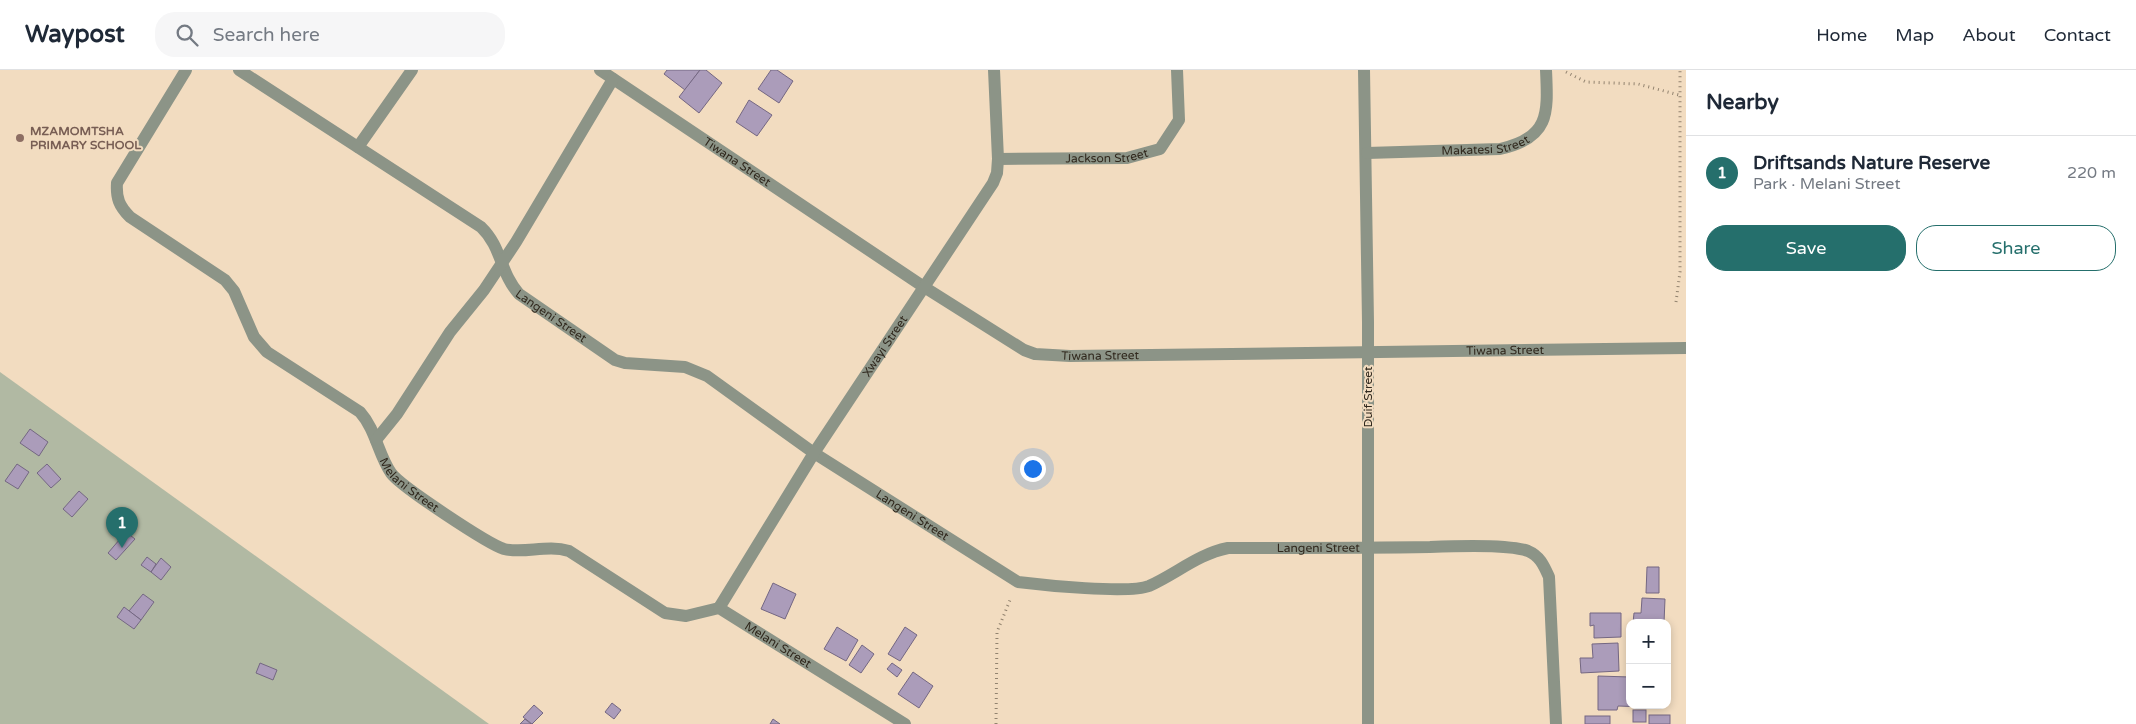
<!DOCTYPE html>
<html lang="en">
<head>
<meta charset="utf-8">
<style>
	body { margin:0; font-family:"Varela Round",sans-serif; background:#f6f6f7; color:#1f2937 }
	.controls { position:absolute; right:15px; bottom:15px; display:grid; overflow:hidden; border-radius:10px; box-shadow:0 2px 8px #0003 }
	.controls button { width:45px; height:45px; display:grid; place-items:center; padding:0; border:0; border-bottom:1px solid #e0e1e3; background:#fff; color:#1f2937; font:25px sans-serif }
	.you { position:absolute; left:1032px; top:398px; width:18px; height:18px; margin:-12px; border:4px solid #fff; border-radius:50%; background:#1a73e8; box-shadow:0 0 0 8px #1a73e833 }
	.badge { display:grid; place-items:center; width:32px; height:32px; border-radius:50%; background:#256f6c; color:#fff; font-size:16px; font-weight:700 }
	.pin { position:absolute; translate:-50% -41px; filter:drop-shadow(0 1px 2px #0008) }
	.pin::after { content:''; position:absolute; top:26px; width:18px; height:15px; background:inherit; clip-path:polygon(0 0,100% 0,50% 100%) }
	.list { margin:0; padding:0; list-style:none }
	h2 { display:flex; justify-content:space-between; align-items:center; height:65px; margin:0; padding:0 20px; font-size:21px }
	h2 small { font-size:16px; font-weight:400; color:#747a83 }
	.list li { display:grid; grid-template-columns:32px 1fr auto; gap:15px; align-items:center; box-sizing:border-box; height:75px; padding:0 20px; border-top:1px solid #e0e1e3 }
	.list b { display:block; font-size:19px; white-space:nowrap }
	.list p { margin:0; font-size:16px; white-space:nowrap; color:#747a83 }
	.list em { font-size:16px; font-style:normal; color:#747a83 }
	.actions { display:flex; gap:10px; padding:15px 20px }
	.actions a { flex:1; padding:11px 0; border:1px solid #256f6c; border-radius:20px; text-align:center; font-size:18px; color:#256f6c }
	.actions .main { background:#256f6c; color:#fff }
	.icon { flex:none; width:28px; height:28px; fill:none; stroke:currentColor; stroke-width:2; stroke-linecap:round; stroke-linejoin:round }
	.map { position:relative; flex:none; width:1686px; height:654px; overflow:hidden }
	header { display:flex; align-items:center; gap:30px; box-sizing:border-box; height:70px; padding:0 25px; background:#fff; border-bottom:1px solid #e0e1e3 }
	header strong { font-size:24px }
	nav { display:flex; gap:28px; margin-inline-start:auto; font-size:18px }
	.search { width:350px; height:45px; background:#f6f6f7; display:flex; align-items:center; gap:12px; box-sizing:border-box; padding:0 18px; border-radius:20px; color:#747a83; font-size:19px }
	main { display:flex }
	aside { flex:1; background:#fff }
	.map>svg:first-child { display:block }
</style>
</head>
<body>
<header>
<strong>Waypost</strong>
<div class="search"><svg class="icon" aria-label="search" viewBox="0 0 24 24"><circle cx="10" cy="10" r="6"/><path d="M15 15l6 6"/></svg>Search here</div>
<nav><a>Home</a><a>Map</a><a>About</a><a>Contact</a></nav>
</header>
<main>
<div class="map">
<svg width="1686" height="654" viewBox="0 0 1686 654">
	<rect width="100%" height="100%" fill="#f2dcc0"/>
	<!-- green -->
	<path fill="#b1b9a3" d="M0,302L489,654H0Z"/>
	<!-- building -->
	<g fill="#ab9cba" stroke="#746782">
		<path d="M667,0H700L685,20L664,4Z"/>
		<path d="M700,0H706L722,13L699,43L679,27Z"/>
		<path d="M771,0H777L793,11L779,33L758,19Z"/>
		<path d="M749,30L772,45L757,66L736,52Z"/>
		<path d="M30,359L48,372L39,386L20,373Z"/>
		<path d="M17,394L29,402L18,419L5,411Z"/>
		<path d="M47,394L61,409L51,418L37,403Z"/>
		<path d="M79,421L88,429L72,447L63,439Z"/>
		<path d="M126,462L135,469L116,490L108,483Z"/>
		<path d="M147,487L156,494L151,502L141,495Z"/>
		<path d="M161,488L171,497L161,510L151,502Z"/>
		<path d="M1647,497H1659V523H1646Z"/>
		<path d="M773,513L796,524L785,549L761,539Z"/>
		<path d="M143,524L154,532L141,550L129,541Z"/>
		<path d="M1642,528L1665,529L1664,553H1633L1634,543H1641Z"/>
		<path d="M124,537L141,550L134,559L117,547Z"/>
		<path d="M1590,543H1621V567L1594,568V555L1590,556Z"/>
		<path d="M837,557L858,570L846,591L824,579Z"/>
		<path d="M905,557L917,565L900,591L888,584Z"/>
		<path d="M1618,573L1619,601L1581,603L1580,588H1593L1592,574Z"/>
		<path d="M862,575L874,584L861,603L849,595Z"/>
		<path d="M260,593L277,600L273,610L256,603Z"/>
		<path d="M892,593L902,600L897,607L887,599Z"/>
		<path d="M913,602L933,616L919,638L898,624Z"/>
		<path d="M1598,606L1630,607V635L1647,637L1618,636L1617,640H1598Z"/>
		<path d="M612,633L621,640L614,649L605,642Z"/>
		<path d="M534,635L543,643L532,654L523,647Z"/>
		<rect x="1633" y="640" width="13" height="12"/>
		<rect x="1649" y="645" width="21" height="9"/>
		<rect x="1585" y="646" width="25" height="8"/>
		<path d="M525,649L531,654H520Z"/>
		<path d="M773,649L780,654H770Z"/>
	</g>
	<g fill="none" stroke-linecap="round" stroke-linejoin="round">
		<!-- path -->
		<g stroke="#92836f" stroke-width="3" stroke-dasharray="1 4" stroke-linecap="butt">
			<path d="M1566,2L1586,12L1638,14L1679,25"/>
			<path d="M1676,232L1680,202V0"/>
			<path d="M996,654L997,562L1010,530"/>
		</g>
		<!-- minor -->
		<g stroke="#8c9487" stroke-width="12">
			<path id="s1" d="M186,0L117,113C116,128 119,136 130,147L225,210L234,221L254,267L267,282L360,342C376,360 378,384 391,403C400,416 488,474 504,479C525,484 547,474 569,481L665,543L686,546L719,538L905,654"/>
			<path id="s2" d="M239,0L481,157C502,177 500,203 519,224L615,290L625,293L685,297L707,306L814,383L1018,512C1042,515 1129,524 1149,516C1176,504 1198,484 1228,478C1296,478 1363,478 1430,477C1453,476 1509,474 1528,481C1540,486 1544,496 1549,507L1556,654"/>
			<path id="s3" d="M600,0L924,217L1024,280L1035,284L1070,286L1686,278"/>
			<path d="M1364,0L1368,252V654"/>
			<path d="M358,77L412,0"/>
			<path id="s4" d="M1367,83L1500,79C1550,68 1548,43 1546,0"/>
			<path id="s5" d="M998,89L1127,88L1160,79L1179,50L1177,0"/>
			<path d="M376,370L397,344L450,262L484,220L516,172L613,9"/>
			<path id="s6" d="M719,538L814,383L993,113L997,103L998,89L994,0"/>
		</g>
	</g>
	<!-- markers -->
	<circle fill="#8d6e63" stroke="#f2dcc0" stroke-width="2" cx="20" cy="68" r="5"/>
	<g text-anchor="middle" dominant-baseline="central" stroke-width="4" stroke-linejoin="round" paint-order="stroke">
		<!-- education labels -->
		<g font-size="12" font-weight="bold" fill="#785e54" stroke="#f2dcc0" text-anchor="start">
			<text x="30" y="61">MZAMOMTSHA<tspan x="30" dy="14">PRIMARY SCHOOL</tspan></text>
		</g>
		<!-- street labels -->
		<g font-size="12" fill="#30281d" stroke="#f2dcc0">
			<text stroke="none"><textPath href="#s4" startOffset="119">Makatesi Street</textPath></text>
			<text stroke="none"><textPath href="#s5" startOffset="109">Jackson Street</textPath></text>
			<text stroke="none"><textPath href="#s3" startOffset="165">Tiwana Street</textPath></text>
			<text stroke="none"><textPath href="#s2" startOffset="405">Langeni Street</textPath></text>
			<text stroke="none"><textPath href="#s6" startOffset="310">Xwayi Street</textPath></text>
			<text stroke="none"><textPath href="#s3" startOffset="990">Tiwana Street</textPath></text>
			<text stroke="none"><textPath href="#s3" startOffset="585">Tiwana Street</textPath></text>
			<text transform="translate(1368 327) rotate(-90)">Duif Street</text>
			<text stroke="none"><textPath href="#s1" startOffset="569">Melani Street</textPath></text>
			<text stroke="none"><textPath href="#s2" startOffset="825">Langeni Street</textPath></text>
			<text stroke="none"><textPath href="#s2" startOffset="1260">Langeni Street</textPath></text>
			<text stroke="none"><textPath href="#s1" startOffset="989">Melani Street</textPath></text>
		</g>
	</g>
</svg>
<div class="controls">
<button>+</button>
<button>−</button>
</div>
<div class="you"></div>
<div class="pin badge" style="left:122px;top:478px">1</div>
</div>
<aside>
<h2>Nearby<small></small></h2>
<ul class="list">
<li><span class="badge">1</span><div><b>Driftsands Nature Reserve</b><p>Park · Melani Street</p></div><em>220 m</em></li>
</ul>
<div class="actions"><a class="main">Save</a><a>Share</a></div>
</aside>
</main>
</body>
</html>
